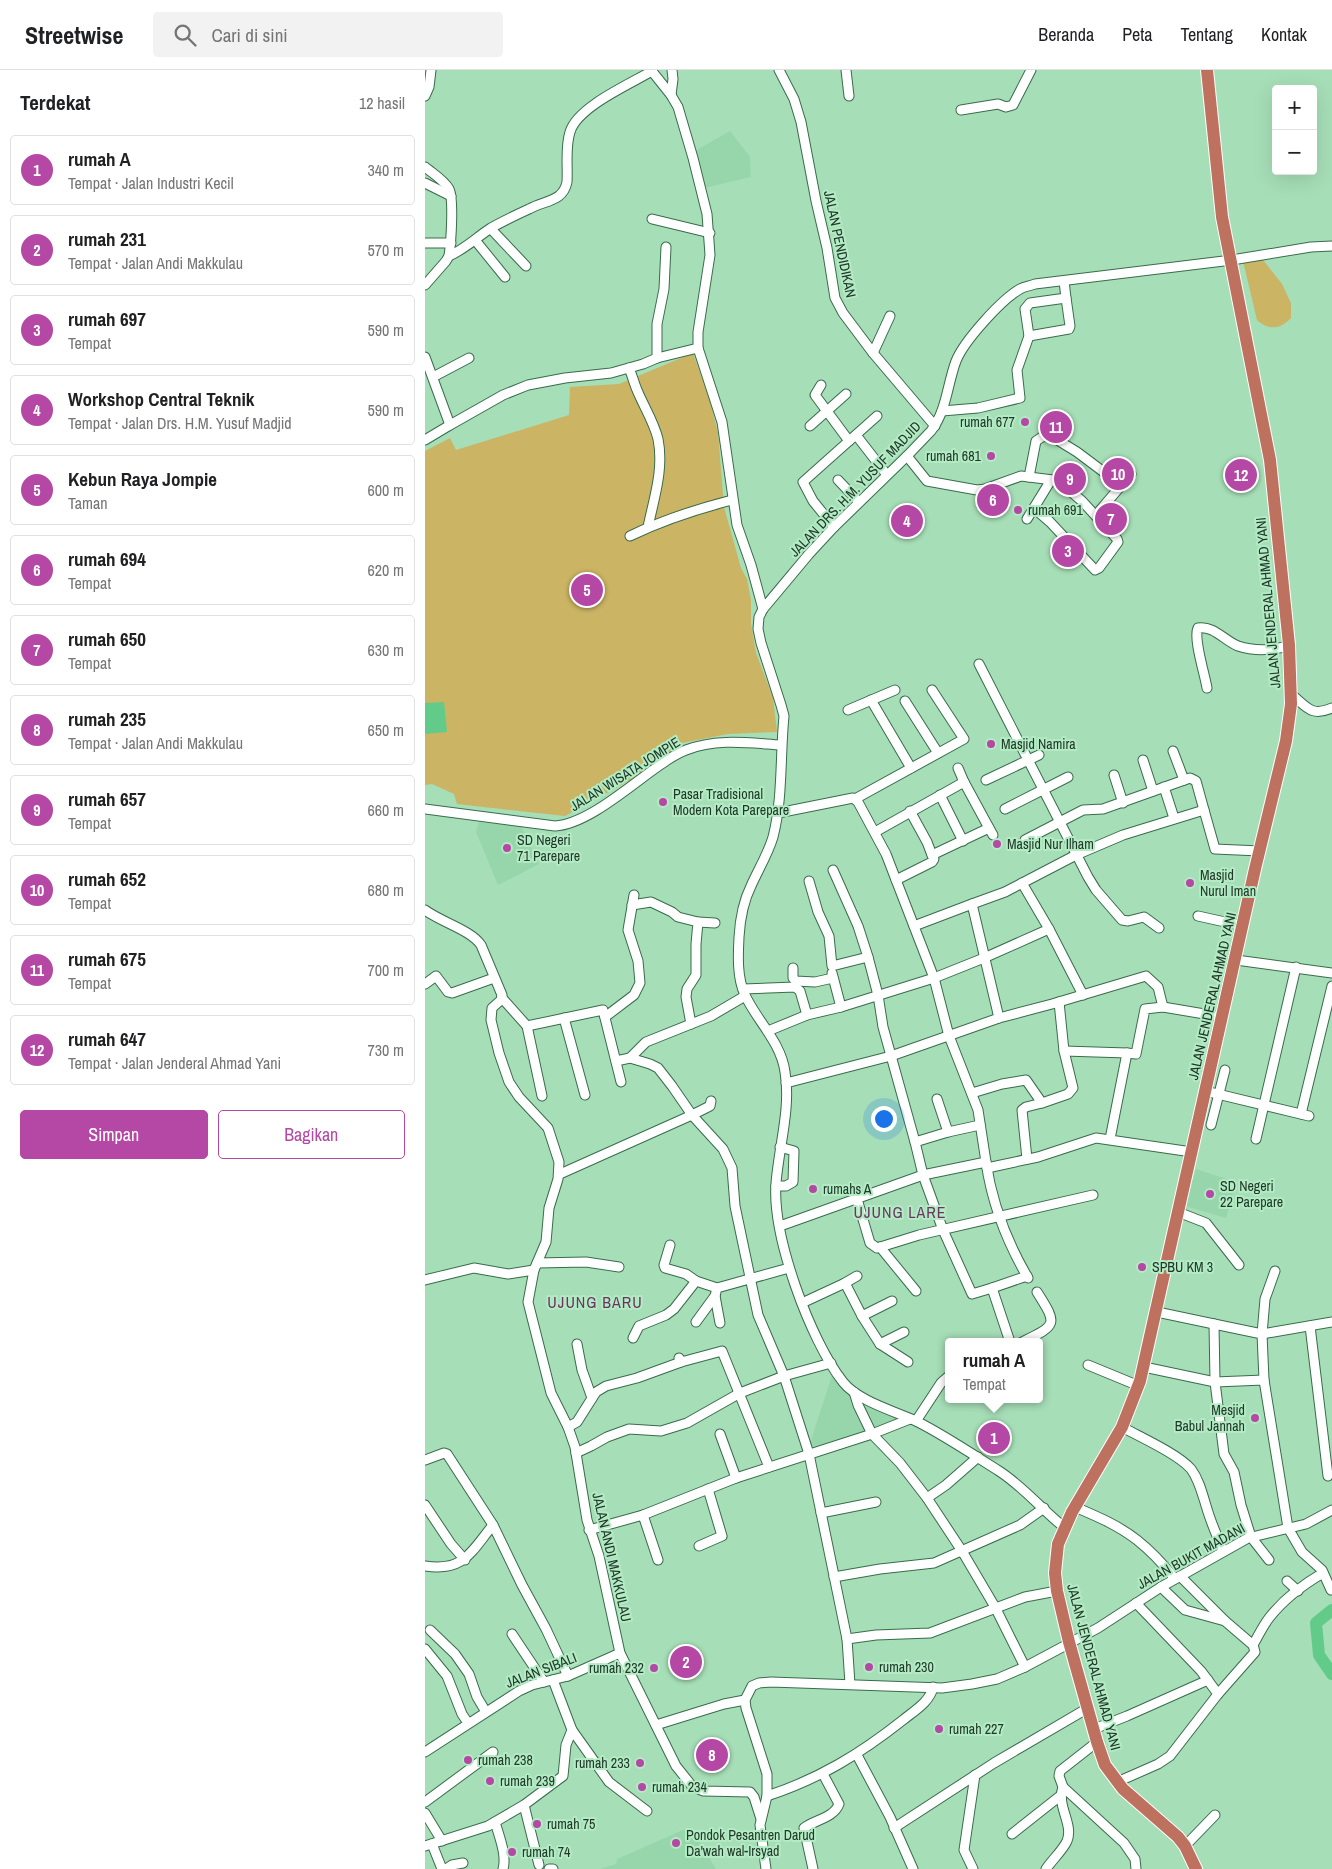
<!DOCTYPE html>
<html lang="id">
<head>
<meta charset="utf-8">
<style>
	body { margin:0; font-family:"Archivo Narrow",sans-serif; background:#f2f2f2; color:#202124 }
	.controls { position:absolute; right:15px; top:15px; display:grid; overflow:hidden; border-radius:5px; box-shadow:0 5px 20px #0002 }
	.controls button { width:45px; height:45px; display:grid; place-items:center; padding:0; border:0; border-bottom:1px solid #e0e0e0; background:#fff; color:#202124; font:25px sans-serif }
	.you { position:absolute; left:458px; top:1048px; width:18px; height:18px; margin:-12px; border:4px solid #fff; border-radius:50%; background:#1a73e8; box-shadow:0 0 0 8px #1a73e833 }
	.badge { display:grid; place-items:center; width:32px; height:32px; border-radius:50%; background:#b547a5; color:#fff; font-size:16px; font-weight:700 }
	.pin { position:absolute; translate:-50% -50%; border:2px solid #fff; box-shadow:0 1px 5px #0006 }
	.popup { position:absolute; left:520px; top:1268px; width:98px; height:65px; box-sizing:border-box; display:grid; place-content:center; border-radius:5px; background:#fff; filter:drop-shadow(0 1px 4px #0005); font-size:16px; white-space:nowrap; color:#757577 }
	.popup b { font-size:19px; color:#202124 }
	.popup::after { content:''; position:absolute; left:50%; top:100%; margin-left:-10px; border:10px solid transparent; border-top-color:#fff }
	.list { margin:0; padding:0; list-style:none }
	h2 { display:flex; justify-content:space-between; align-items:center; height:65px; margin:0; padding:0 20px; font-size:21px }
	h2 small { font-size:16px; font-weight:400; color:#757577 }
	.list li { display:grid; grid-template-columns:32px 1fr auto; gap:15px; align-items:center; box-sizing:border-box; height:70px; margin:0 10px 10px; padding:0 10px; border:1px solid #e0e0e0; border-radius:5px }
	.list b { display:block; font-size:19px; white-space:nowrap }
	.list p { margin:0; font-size:16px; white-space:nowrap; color:#757577 }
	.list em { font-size:16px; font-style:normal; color:#757577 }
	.actions { display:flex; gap:10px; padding:15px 20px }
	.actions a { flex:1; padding:11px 0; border:1px solid #b547a5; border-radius:5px; text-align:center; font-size:18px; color:#b547a5 }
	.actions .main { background:#b547a5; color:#fff }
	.icon { flex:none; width:28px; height:28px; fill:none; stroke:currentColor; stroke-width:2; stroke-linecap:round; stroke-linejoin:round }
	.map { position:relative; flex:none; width:907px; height:1799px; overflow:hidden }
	header { display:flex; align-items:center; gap:30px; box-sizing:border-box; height:70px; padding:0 25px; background:#fff; border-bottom:1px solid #e0e0e0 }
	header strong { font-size:24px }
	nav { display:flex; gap:28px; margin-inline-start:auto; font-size:18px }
	.search { width:350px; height:45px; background:#f2f2f2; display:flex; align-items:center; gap:12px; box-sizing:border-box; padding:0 18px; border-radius:5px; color:#757577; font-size:19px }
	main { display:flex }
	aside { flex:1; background:#fff }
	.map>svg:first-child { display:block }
</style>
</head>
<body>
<header>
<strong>Streetwise</strong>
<div class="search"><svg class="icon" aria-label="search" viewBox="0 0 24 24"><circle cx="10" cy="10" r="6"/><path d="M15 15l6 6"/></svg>Cari di sini</div>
<nav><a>Beranda</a><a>Peta</a><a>Tentang</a><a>Kontak</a></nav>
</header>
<main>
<aside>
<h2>Terdekat<small>12 hasil</small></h2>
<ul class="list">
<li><span class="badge">1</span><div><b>rumah A</b><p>Tempat · Jalan Industri Kecil</p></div><em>340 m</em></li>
<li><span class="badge">2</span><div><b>rumah 231</b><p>Tempat · Jalan Andi Makkulau</p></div><em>570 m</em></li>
<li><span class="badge">3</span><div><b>rumah 697</b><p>Tempat</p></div><em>590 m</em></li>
<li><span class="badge">4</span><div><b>Workshop Central Teknik</b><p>Tempat · Jalan Drs. H.M. Yusuf Madjid</p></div><em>590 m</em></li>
<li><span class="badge">5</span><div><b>Kebun Raya Jompie</b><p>Taman</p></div><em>600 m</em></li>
<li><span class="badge">6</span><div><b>rumah 694</b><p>Tempat</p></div><em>620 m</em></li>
<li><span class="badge">7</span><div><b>rumah 650</b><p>Tempat</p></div><em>630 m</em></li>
<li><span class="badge">8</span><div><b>rumah 235</b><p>Tempat · Jalan Andi Makkulau</p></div><em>650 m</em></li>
<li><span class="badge">9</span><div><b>rumah 657</b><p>Tempat</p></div><em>660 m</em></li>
<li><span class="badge">10</span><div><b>rumah 652</b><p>Tempat</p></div><em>680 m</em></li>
<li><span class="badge">11</span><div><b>rumah 675</b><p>Tempat</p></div><em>700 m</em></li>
<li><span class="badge">12</span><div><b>rumah 647</b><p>Tempat · Jalan Jenderal Ahmad Yani</p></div><em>730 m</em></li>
</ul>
<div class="actions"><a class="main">Simpan</a><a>Bagikan</a></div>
</aside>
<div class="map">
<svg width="907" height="1799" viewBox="0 0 907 1799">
	<rect width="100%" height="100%" fill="#a6deb7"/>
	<!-- built -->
	<g fill="#96d6aa">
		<path d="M305,61L325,87L326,107L279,118L270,81Z"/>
		<path d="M54,752L96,756L114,794L73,815L51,762Z"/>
		<path d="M771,1099L811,1112L801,1148L760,1136Z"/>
		<path d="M410,1296L424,1318L493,1353L447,1364L381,1386Z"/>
		<path d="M265,1757L291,1799H175L191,1794L192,1789Z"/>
	</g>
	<!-- green -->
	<g fill="#cbb463">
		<path d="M838,190L857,214L866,233V248C856,259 843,261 832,250L818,191Z"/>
		<path d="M268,283L285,331L293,363L299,437L316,498L322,509L326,530V554L331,583L348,628L352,662L303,664L257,673L209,708L140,746L32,734L29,724L7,714L0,715V381L25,368L31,380L144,345L145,317L194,314Z"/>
	</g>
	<!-- water -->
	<path fill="#63cb8a" d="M19,632L22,662L0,664V633Z"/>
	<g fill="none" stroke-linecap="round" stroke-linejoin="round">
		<!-- river -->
		<path stroke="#63cb8a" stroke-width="12" d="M907,1540L891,1553L894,1585L907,1604"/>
		<defs>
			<g id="minor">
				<path d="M226,0L246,25L253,37L268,88L282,144L285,185L273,262V278L297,352L312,455L326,495L338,539"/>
				<path d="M354,0L369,29L376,52L391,131L402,178L410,228L418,243L448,283L510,356"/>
				<path d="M421,0L424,26"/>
				<path d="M246,25L248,9L247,0"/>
				<path d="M0,26L4,17L6,0"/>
				<path d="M536,40L573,34L581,37L588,35L606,0"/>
				<path d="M0,97C7,103 19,110 24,119C29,129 26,172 24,186L21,191L0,215"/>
				<path d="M0,113L26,126"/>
				<path d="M227,149L285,163"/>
				<path d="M66,159L101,196"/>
				<path d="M50,170L80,207"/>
				<path d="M0,173H26"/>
				<path d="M24,186C40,179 52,167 66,158C78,151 91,145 104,139C120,130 138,132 142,112C143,96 140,77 145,62C152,37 205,14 227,1"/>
				<path d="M604,266L644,259L645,256L641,228"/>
				<path d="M448,283L465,246"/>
				<path d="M0,287L25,355L0,370"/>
				<path d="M232,288V254L239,219L241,177"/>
				<path d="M204,298C207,305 209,313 212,320C219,337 229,352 233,369C239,399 229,428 223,457"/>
				<path d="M8,307L44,288"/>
				<path d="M396,315L390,325L424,371"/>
				<path d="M517,341L553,338L595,328L592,300L604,266L600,239L605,233L641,228L639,211"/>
				<path d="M25,355L78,325L103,315L140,308L186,303L218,294L232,288L273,278"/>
				<path d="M385,356L421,324"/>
				<path d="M431,365L462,405"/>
				<path d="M482,386L502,411L552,420L560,419L596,406L628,410L638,415L657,431L692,469L693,472L674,498L670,500L625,452L609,438"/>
				<path d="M604,407L611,371L617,367L626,366L652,382L696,415"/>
				<path d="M413,410L434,432"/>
				<path d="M671,445L706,404"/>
				<path d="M602,449L626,410"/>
				<path d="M409,457L388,431L378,412L452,346"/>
				<path d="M205,466C238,450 272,439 307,430"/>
				<path d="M554,594L663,807L671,820L697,850L703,851L719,847L734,858"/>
				<path d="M782,618C780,605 768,568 773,558C788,555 800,571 813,576C828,581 850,581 864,575"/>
				<path d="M866,624C882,637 886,647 907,638"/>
				<path d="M446,630L486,698"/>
				<path d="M480,631L513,683"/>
				<path d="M423,640L470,620"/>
				<path d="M748,681L759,710"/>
				<path d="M718,690L728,721"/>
				<path d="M533,698L539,712"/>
				<path d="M689,705L698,733"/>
				<path d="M561,710L614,685"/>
				<path d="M739,717L749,748"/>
				<path d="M515,725L538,771"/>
				<path d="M430,729L539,669L507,620"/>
				<path d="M0,739L130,756C164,754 209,712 238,693C245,688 253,683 261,680C292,668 324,673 356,675"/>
				<path d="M580,739L643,707"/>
				<path d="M485,741L502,772L507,785"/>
				<path d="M353,743L428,728L433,732L461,784L509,908L524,966L553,1040L561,1092"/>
				<path d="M450,762L539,712L564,758"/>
				<path d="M600,770L658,740L678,739L765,708L771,711L779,740"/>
				<path d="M408,800L433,856L443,887L453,925L458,957L490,1072L498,1105L518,1160L547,1224L567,1218L585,1272"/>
				<path d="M471,810L507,792L509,789L507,785L564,758L568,765"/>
				<path d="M384,811L393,842L404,866L407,896L443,887"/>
				<path d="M547,834L580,822L651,785L698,765L779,740L790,779L835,781"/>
				<path d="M207,835L226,832L247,842L253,847L273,852L271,874V905L262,919L261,927L266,954"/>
				<path d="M0,840C16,852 46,860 56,875L77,925L76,930L67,938L66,950L74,983L84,1012L94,1027L123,1058L134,1092L133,1109L124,1138L121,1172L109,1200L103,1232L126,1323L143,1357L150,1377L162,1450L174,1486L195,1583L251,1696L267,1716L278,1721L325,1722L329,1727L336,1749"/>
				<path d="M773,846L818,856"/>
				<path d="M273,852L290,853"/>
				<path d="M489,856L547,834L574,948"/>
				<path d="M624,859L658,925"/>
				<path d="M811,890L907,903"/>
				<path d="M368,898V908L371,911L390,912L408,908"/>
				<path d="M407,903L416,937"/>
				<path d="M0,914L11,906L23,922L27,923L69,908"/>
				<path d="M318,919L370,917L375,921L382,945"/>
				<path d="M77,928L102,956L117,1026"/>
				<path d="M180,947L209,925L215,913L213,891L203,860L209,825"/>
				<path d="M139,948L160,1025"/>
				<path d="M102,956L178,940L196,1012"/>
				<path d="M343,961L382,945L416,937L509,908L559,888L624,859L597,813"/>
				<path d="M639,981L702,983"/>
				<path d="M205,988L221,972L286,946L320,926"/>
				<path d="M191,991L205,988L225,994L233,998L247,1016L267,1045L298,1079L307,1098L310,1136L333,1245L359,1306L384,1384L422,1569L425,1614"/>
				<path d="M361,1013L466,986L574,948L627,934L721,906L733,917L738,937"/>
				<path d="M780,1021L884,1046"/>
				<path d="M547,1023L577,1014L601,1010L617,1033L643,1024L648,1018L639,981L634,932"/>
				<path d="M512,1029L523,1062"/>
				<path d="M876,1044L907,916"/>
				<path d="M786,1055L800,1000"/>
				<path d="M685,1069L702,983L711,984L720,939L738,937L797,947"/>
				<path d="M831,1069L871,897"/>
				<path d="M490,1072L523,1062L555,1055"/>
				<path d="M602,1089L597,1040L601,1037L617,1033"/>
				<path d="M562,1098L613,1087L671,1068L767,1082"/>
				<path d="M135,1104L267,1045L285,1036L286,1031"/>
				<path d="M351,1116H361L368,1112L369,1081L355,1077"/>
				<path d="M432,1129L445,1173L452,1178L494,1165L668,1125"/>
				<path d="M753,1142L781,1153L814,1195"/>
				<path d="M355,1156L498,1105L561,1092C567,1134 582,1172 603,1208"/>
				<path d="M245,1175L239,1195L240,1198L261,1204L271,1211"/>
				<path d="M455,1177L491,1221"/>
				<path d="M112,1193L161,1192L194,1197"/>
				<path d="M850,1201L840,1229L837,1264L907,1252"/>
				<path d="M0,1210L49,1198L83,1204L109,1200"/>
				<path d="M420,1213L432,1206"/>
				<path d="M567,1218L602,1206"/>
				<path d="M290,1226L295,1253"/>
				<path d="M377,1233L420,1213L437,1246L455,1274L483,1292"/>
				<path d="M732,1242L789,1254"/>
				<path d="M437,1246L467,1231"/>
				<path d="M271,1252L290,1226L292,1218L364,1198"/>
				<path d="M885,1256L903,1406"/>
				<path d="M208,1268L214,1256L241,1245L249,1239L271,1211L292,1218"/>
				<path d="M597,1272C632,1255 633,1255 612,1222"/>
				<path d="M152,1274L157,1300L167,1328"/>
				<path d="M455,1274L479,1262"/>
				<path d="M254,1288L256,1292L297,1281L344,1397"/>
				<path d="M663,1295L714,1316"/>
				<path d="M719,1297L790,1312L839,1310L863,1458L877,1482L897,1500L906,1520"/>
				<path d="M839,1310L837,1264L789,1254L790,1312L799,1384L809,1402L816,1435L826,1467L844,1490"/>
				<path d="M429,1322L433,1335L447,1364L475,1393L502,1428L537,1481L570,1537L600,1597"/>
				<path d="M491,1351L516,1313L524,1306"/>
				<path d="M143,1357L152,1352L171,1322L181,1316L212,1308L256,1292"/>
				<path d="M697,1357C715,1367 753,1384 766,1399C775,1411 778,1427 783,1442C787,1455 793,1468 798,1481"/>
				<path d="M295,1364L311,1408"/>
				<path d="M151,1383L166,1376L182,1367L204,1359L236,1361L262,1353L315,1323L359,1306L406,1293"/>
				<path d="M0,1390L19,1383L22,1384L68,1455"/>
				<path d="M502,1428L521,1415L553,1387"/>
				<path d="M0,1435L26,1474L40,1490"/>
				<path d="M650,1437C671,1446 693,1455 712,1470C726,1481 739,1495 750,1509"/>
				<path d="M396,1443L451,1432"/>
				<path d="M218,1445L233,1490"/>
				<path d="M640,1458C617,1440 599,1417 574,1401C547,1384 519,1365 491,1351C469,1341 433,1331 418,1312C385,1270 347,1166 351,1113C354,1076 366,1038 360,1002C356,972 332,951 320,925C312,908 313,886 314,867C315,850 318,832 326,816C333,800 343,784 348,767C358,728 355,686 359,646L356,635L336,573L333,559L334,547L338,539L384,484L409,457L482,386L506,361C522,340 522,315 531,291C539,271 576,230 595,219C600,216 605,216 610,214L807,190L886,177L907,176"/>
				<path d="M164,1460L218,1445L311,1408L447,1364L485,1349"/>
				<path d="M274,1476L297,1466L283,1419"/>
				<path d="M0,1496C39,1502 46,1482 68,1455L97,1515L121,1559L143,1606"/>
				<path d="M755,1506L799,1550"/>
				<path d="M409,1507L455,1499L509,1493L595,1455L619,1438"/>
				<path d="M862,1511L873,1521"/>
				<path d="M711,1533L776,1601L793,1624"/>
				<path d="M5,1560L30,1584L44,1604L52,1627L61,1642"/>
				<path d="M87,1564L119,1612"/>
				<path d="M422,1569L451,1565L505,1563L600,1527L632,1521"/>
				<path d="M828,1575C833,1566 838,1556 844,1548C858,1530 879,1514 898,1503"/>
				<path d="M0,1579L22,1606L37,1644L43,1653"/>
				<path d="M128,1610L147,1660L184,1712L222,1741"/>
				<path d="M231,1655L299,1634L320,1630"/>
				<path d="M669,1659L702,1646L783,1610"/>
				<path d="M0,1682L94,1621L107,1615L143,1606L195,1583"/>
				<path d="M432,1685L465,1747L488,1799"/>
				<path d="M692,1712L733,1694L745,1686L793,1624L830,1582L828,1575L800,1551L760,1540L736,1517"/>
				<path d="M638,1717L699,1773L710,1789L711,1799"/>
				<path d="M342,1726C394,1709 435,1684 478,1650C489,1641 505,1632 508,1617"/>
				<path d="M0,1732L68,1682"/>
				<path d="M99,1735L114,1795"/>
				<path d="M0,1743L17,1771"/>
				<path d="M70,1752C74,1766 82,1785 78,1799"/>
				<path d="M469,1758L569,1693L663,1638"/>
				<path d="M587,1764L635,1726"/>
				<path d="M7,1774L17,1799"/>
				<path d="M0,1776L63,1756L99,1735L138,1706L141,1675L147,1660"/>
				<path d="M760,1776L790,1745"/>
				<path d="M21,1799L27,1795L38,1793"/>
				<path d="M124,1799H128"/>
				<path d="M341,1799L335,1755L342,1726V1704L321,1638L320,1630L327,1616L334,1613L346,1612L517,1618L547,1614L572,1609L600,1597L673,1558L736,1517L823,1468L881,1454L907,1440"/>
				<path d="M388,1799L379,1758C389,1750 409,1748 414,1734L398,1704"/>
				<path d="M548,1799L539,1780L550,1705"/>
				<path d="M621,1799C627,1790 638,1780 642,1771C649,1754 631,1736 638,1717L634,1706L635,1701L672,1672"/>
			</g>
			<path id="highway" d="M771,1799L760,1776L753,1767L698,1719L680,1695L672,1672L644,1572L632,1521L630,1503L633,1474L647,1442L697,1357L715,1311L830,799L861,671L866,634L864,575L845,390L797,147L782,0"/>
		</defs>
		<!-- minor casing -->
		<use href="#minor" stroke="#386c4b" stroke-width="11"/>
		<!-- highway casing -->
		<use href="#highway" stroke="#fff" stroke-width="14"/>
		<!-- minor -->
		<use href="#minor" stroke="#fff" stroke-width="9"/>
		<!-- highway -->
		<use href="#highway" stroke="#be715f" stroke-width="12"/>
	</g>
	<!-- markers -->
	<g fill="#b547a5" stroke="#b3ebc4" stroke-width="2">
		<circle cx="600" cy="352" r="5"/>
		<circle cx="566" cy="386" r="5"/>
		<circle cx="593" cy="440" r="5"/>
		<circle cx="566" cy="674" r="5"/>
		<circle cx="238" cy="732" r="5"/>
		<circle cx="572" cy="774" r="5"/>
		<circle cx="82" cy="778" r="5"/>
		<circle cx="765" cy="813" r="5"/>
		<circle cx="388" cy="1119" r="5"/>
		<circle cx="785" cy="1124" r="5"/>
		<circle cx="717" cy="1197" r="5"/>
		<circle cx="830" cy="1348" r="5"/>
		<circle cx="444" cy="1597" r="5"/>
		<circle cx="229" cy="1598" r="5"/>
		<circle cx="514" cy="1659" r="5"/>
		<circle cx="43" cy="1690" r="5"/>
		<circle cx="215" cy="1693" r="5"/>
		<circle cx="65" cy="1711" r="5"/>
		<circle cx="217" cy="1717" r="5"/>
		<circle cx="112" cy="1754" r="5"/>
		<circle cx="251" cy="1773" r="5"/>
		<circle cx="87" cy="1782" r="5"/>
	</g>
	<g text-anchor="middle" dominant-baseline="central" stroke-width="4" stroke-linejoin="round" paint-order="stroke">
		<!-- street labels -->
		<g font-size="14" fill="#213829" stroke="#b3ebc4">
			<text transform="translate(415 174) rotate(78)">JALAN PENDIDIKAN</text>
			<text transform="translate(430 419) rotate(-46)">JALAN DRS. H.M. YUSUF MADJID</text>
			<text transform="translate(843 533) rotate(-95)">JALAN JENDERAL AHMAD YANI</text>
			<text transform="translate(200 704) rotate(-32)">JALAN WISATA JOMPIE</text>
			<text transform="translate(787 926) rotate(-77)">JALAN JENDERAL AHMAD YANI</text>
			<text transform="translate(766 1486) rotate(-29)">JALAN BUKIT MADANI</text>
			<text transform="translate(187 1487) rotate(77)">JALAN ANDI MAKKULAU</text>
			<text transform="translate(669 1597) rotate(75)">JALAN JENDERAL AHMAD YANI</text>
			<text transform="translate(116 1600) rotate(-21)">JALAN SIBALI</text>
		</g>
		<!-- poi labels -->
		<g font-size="14" fill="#213829" stroke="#b3ebc4" text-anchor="start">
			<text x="590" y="352" text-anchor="end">rumah 677</text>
			<text x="556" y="386" text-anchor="end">rumah 681</text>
			<text x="603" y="440">rumah 691</text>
			<text x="576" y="674">Masjid Namira</text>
			<text x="248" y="724">Pasar Tradisional<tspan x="248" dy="16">Modern Kota Parepare</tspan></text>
			<text x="92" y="770">SD Negeri<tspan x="92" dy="16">71 Parepare</tspan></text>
			<text x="582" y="774">Masjid Nur Ilham</text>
			<text x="775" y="805">Masjid<tspan x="775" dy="16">Nurul Iman</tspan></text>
			<text x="795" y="1116">SD Negeri<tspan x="795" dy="16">22 Parepare</tspan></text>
			<text x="398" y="1119">rumahs A</text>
			<text x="727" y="1197">SPBU KM 3</text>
			<text x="820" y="1340" text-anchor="end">Mesjid<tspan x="820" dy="16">Babul Jannah</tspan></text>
			<text x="454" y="1597">rumah 230</text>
			<text x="219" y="1598" text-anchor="end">rumah 232</text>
			<text x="524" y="1659">rumah 227</text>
			<text x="53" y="1690">rumah 238</text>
			<text x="205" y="1693" text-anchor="end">rumah 233</text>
			<text x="75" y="1711">rumah 239</text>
			<text x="227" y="1717">rumah 234</text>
			<text x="122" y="1754">rumah 75</text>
			<text x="261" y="1765">Pondok Pesantren Darud<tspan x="261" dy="16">Da'wah wal-Irsyad</tspan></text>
			<text x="97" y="1782">rumah 74</text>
		</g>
		<!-- quarter labels -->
		<g font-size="16" letter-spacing="1" fill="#6b3462" stroke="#b3ebc4">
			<text x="475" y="1142">UJUNG LARE</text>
			<text x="170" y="1232">UJUNG BARU</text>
		</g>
	</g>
</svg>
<div class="controls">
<button>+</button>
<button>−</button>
</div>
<div class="you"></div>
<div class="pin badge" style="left:569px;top:1368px">1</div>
<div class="popup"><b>rumah A</b>Tempat</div>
<div class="pin badge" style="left:261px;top:1592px">2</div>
<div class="pin badge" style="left:643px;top:481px">3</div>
<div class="pin badge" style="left:482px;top:451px">4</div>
<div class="pin badge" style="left:162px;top:520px">5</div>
<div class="pin badge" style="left:568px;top:430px">6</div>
<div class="pin badge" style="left:686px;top:449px">7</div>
<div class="pin badge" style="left:287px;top:1685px">8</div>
<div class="pin badge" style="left:645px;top:409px">9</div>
<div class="pin badge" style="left:693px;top:404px">10</div>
<div class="pin badge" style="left:631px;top:357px">11</div>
<div class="pin badge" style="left:816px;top:405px">12</div>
</div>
</main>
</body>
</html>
